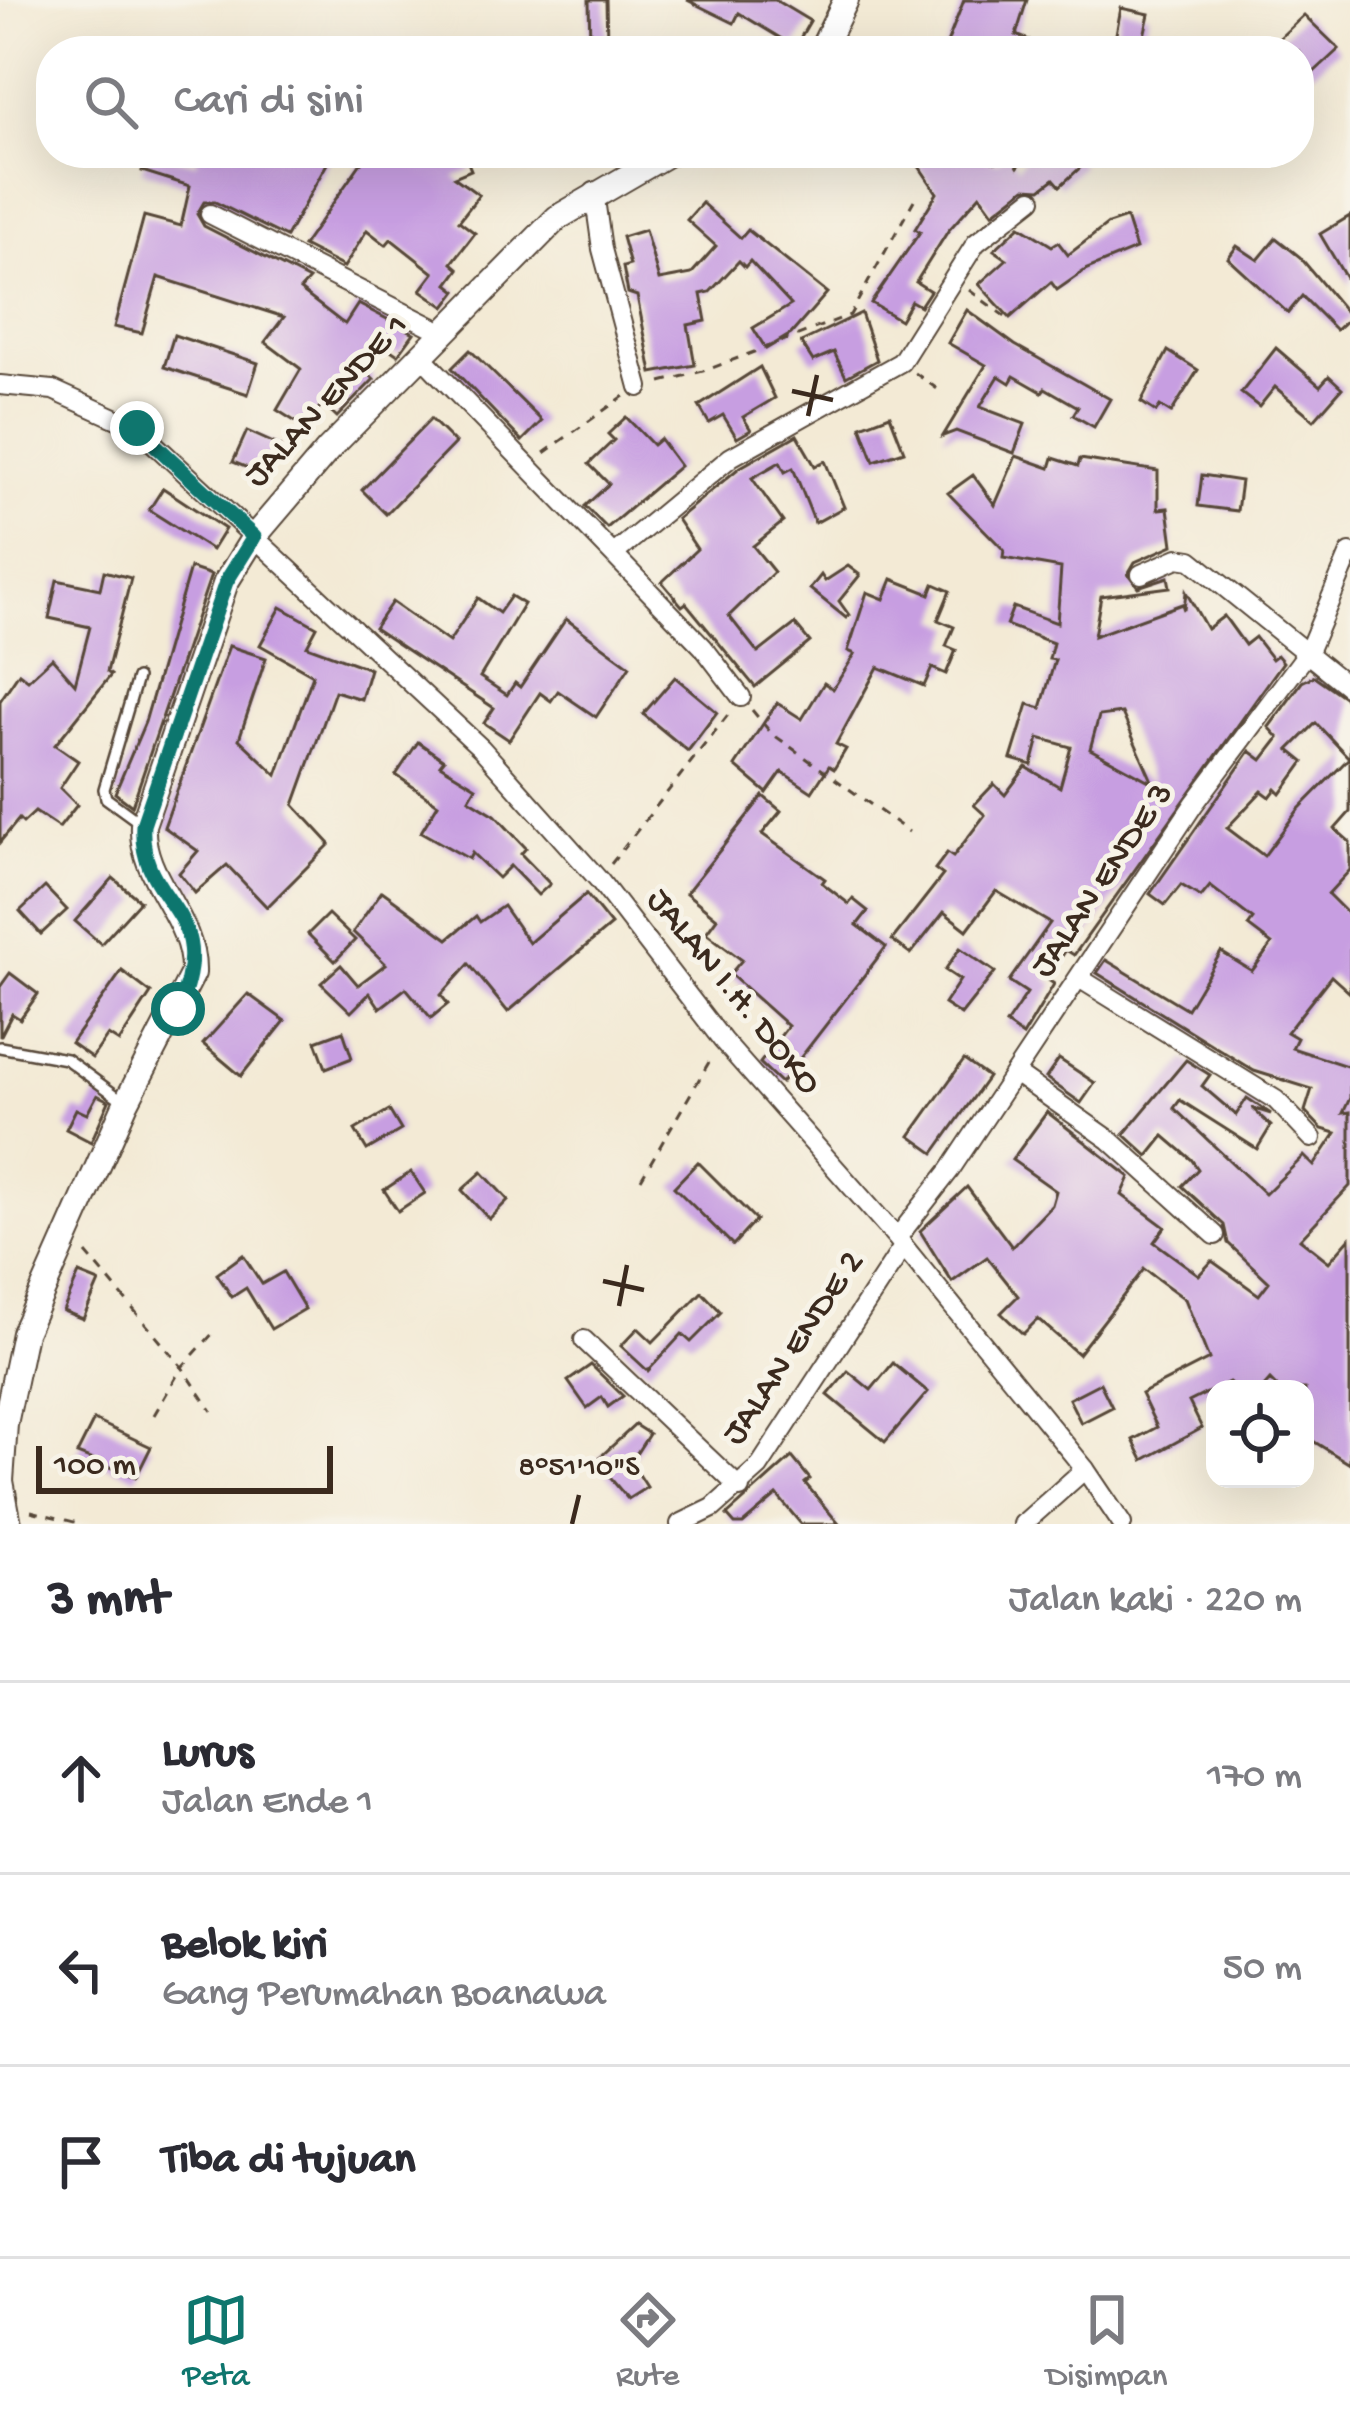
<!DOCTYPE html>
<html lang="id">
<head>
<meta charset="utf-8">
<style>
	body { margin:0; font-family:"Gochi Hand",sans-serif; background:#f7f7f7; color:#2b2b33 }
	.controls { position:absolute; right:36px; bottom:36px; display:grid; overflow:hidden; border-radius:24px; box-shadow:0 12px 48px #0002 }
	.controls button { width:108px; height:108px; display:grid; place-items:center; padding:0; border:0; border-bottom:3px solid #e1e1e2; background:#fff; color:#2b2b33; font:60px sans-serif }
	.scale { position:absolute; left:36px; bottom:30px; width:297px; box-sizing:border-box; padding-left:12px; border:6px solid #3b2a1e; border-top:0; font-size:33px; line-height:42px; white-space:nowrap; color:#3b2a1e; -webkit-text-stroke:9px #f7f3e8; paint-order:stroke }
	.stop { position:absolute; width:36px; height:36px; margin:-27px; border:9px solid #0f766e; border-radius:50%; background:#fff }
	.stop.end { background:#0f766e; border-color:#fff; box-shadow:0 3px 12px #0008 }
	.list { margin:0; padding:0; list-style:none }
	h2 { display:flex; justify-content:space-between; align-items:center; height:156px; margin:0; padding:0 48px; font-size:51px }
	h2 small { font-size:39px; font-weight:400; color:#7c7c81 }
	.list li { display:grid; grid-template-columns:78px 1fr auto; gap:36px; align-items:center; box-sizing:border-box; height:192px; padding:0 48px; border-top:3px solid #e1e1e2 }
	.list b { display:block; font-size:45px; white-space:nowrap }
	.list p { margin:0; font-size:39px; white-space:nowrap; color:#7c7c81 }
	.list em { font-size:39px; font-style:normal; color:#7c7c81 }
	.icon { flex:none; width:66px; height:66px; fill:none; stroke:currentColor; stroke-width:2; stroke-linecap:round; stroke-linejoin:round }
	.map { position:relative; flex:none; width:1350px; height:1524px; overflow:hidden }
	.search { position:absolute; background:#fff; box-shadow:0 12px 48px #0002; left:36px; right:36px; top:36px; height:132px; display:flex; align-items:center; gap:30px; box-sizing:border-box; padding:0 42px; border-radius:48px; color:#7c7c81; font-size:45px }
	.sheet { height:732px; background:#fff }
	nav { display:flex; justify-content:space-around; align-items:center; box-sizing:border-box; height:168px; border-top:3px solid #e1e1e2; background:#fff; font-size:33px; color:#7c7c81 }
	nav a { display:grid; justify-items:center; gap:6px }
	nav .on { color:#0f766e }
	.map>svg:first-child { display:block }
</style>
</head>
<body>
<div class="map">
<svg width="1350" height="1524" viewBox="0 0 1350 1524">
	<rect width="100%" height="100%" fill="#f7f3e8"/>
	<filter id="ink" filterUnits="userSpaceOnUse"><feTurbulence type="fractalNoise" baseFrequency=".00833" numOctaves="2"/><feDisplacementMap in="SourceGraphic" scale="24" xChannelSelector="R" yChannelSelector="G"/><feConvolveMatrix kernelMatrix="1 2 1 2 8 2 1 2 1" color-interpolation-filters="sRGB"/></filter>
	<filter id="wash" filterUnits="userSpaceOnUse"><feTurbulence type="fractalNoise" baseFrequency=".004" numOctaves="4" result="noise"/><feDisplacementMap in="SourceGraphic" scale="48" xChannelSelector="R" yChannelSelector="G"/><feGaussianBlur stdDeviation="2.7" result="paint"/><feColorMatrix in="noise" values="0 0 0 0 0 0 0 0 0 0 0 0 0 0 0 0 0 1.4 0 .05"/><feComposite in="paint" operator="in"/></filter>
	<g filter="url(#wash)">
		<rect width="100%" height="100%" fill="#f3ead5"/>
		<g id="blocks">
			<!-- building -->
			<g fill="#c79ee1" fill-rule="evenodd">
				<path d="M589,0H606L607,43L590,44Z"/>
				<path d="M687,0H775L810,21L795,47L739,13L734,23Z"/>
				<path d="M964,0H1027L1016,35L1057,51L994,45V51H944Z"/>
				<path d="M1121,8L1149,14L1142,45L1115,39Z"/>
				<path d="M1304,15L1339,49L1313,73L1299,51H1266Z"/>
				<path d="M147,153L196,163L198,153H333L286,237L215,202H204L197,214L204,226L309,280L300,290L340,321L345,324L358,304L414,333L398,355L382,344L363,368L374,379L337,417L322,403L307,429L277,410L301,369L265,342L284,317L158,277L142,333L114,327L144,216L181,226L190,186L142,171Z"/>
				<path d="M368,153H406L418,161L437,153H464L471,170L454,177L479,195L459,221L475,233L452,263L459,269L448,284L457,291L445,307L421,290L434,273L391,239L386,245L367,230L344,267L303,246Z"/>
				<path d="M910,153H969L996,162L1009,153L1018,167L1029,153H1070L1082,166L1060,186L1054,179L1041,189L1025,188L993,213L980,195L948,231L916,282L930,291L920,306L911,301L900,320L871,303L920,232L915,229L937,193Z"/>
				<path d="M702,203L741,238L748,230L827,293L791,334L766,349L753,328L791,305L750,261L745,267L739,261L710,292L701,294L706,321L688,325L695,365L652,373L637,296L628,293L623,267L630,265L622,237L645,230L659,280L691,274L716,246L687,220Z"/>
				<path d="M1350,216V285L1320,234Z"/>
				<path d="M1126,218L1136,249L1087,269L1057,290L1051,282L1010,318L979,284L1007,259L994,250L1020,226L1052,246L1058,242L1068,255L1108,224Z"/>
				<path d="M1276,238L1300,257L1350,317L1336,330L1302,296L1288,313L1228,258L1237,246L1258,260Z"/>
				<path d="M967,310L1015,345L1110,399L1094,427L1073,415L1078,407L1045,388L1042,392L1014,376L1010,383L999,376L980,407L1025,424L1014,453L956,431L943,436L986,365L948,343Z"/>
				<path d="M861,313L877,360L846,377L834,352L813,361L801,342Z"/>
				<path d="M174,335L258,363L248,394L164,367Z"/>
				<path d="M1276,348L1320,386L1329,376L1342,388L1314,420L1275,387L1259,407L1241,393Z"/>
				<path d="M470,350L542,421L522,441L452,368Z"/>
				<path d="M1168,351L1198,370L1171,413L1160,406L1156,412L1141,402Z"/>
				<path d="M760,367L775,398L743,417L751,430L737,438L723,415L709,423L699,406Z"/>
				<path d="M890,415L904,451L874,461L861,426Z"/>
				<path d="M626,417L653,445L660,439L680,466L607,528L585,506L609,484L589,464L614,440L608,434Z"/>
				<path d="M431,419L455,443L386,514L362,490Z"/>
				<path d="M247,431L280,446L267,476L233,462Z"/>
				<path d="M797,435L815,466L825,461L844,507L815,523L793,468L785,472L780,462L752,478L783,522L753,546L774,572L729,616L758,653L795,624L810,642L755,687L686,603L682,606L662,582L697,549L677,519L739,468Z"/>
				<path d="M1016,456L1050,468L1053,458L1078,466L1080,459L1158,471V509L1168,508L1173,545L1135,562L1128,574L1138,587L1168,577L1170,587L1101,596L1094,636L1182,604L1184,610L1186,592L1207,629L1224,616L1245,645L1255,637L1272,659L1277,655L1283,662L1074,955L1066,950L1047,979L1054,984L1023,1036L1006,1024L1027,993L1009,981L1050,923L996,891L967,930L944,912L911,954L892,940L943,875L935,869L947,853L953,857L985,815L974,805L994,784L1005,795L1026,767L1060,787L1071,747L1039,738L1032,765L1011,759L1028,704L1041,708L1055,660L1049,659L1053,643L1006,625L1013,607L1057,623L1061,568L1003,558L1004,550L948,493L973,475L995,505ZM1122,713L1153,783L1090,749L1099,716Z"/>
				<path d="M1202,475L1241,481L1237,511L1198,506Z"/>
				<path d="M163,488L225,529L212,550L149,510Z"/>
				<path d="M848,566L860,575L839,601L849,615L846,618L810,589L821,575L825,581Z"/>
				<path d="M190,568L211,575L132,806L115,793L145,722Z"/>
				<path d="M104,571L131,578L107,672L111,675L55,745L78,761L60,788L77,805L59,828L35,812L23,823L19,819L0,842V701L19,673L28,680L52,658L75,684L90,627L49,618L57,580L100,589Z"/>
				<path d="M892,579L930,594L934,584L950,591L938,620L954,627L946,646L956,650L946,674L932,668L924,686L878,667L836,744L846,749L834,769L829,766L812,792L782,772L767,793L735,766L777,703L802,719L824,683L833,689L855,654L848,651L867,592L884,599Z"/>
				<path d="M511,596L524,604L480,677L507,695L515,683L520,687L566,619L630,666L596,717L558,691L551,701L540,693L509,740L484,723L494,708L374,628L392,602L449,642L478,598L499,613Z"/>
				<path d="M281,607L317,627L307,646L370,669L361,699L335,691L294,805L330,844L267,907L227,865L195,893L179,873L198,851L164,827L229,646L266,658L239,739L277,775L313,675L260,645Z"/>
				<path d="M1314,676L1350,701V812L1335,829L1350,842V870L1328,894L1350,916V993L1331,976L1287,1032L1297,1038L1292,1048L1350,1067V1098L1343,1113L1350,1112V1186L1300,1239L1329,1262L1350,1238V1464L1305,1436V1389H1279L1270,1380L1262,1389H1237L1229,1382L1189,1402L1202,1428L1143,1460L1133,1440L1157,1427L1141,1394L1209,1359L1185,1299L1144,1269L1078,1354L1038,1319L1023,1334L1001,1313L1018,1296L987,1257L952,1282L920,1231L967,1187L1012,1247L1052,1205L1056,1191L1012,1160L1047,1112L1130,1177L1122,1195L1165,1227L1154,1242L1199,1275L1212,1261L1259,1295L1269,1282L1228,1243L1224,1225L1182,1186L1198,1169L1191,1159L1164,1136L1148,1156L1124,1134L1186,1060L1210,1075L1202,1086L1236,1115L1247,1098L1271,1114L1252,1108L1271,1126L1257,1149L1180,1100L1174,1108L1265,1194L1304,1156L1314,1166L1336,1133L1322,1129L1305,1111L1312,1089L1254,1071L1097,973L1106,960L1187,1009L1221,952L1252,971L1272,944L1248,926L1253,919L1210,886L1201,897L1181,885L1165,905L1150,894L1250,751L1262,760L1279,738L1269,727L1302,682ZM1316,723L1349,758L1298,810L1264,856L1227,828L1262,791L1270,797L1276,789L1281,794L1304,762L1289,750Z"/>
				<path d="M675,677L717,712L688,751L643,714Z"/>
				<path d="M418,742L444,760L440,765L476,787L469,799L495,815L526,848L521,854L550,884L538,895L510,866L498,878L472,853L469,859L421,832L438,804L396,775Z"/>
				<path d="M763,796L781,811L762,834L825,879L822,883L849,904L853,899L868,911L857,925L886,947L781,1083L760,1063L788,1026L730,974L742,960L706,933L717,918L686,893Z"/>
				<path d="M113,878L140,901L101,944L75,921Z"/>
				<path d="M45,887L67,910L41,934L20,911Z"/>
				<path d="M382,891L448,939L476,916L480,922L503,906L529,943L586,894L611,925L508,1012L469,964L441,995L448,1004L431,1018L406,988L380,1008L370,993L351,1012L321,983L341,965L358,985L386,964L353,932Z"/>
				<path d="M328,914L355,940L335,961L308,934Z"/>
				<path d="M960,948L995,972L961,1015L944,1004L960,980L945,970Z"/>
				<path d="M122,971L151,993L119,1042L108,1035L92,1058L71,1043Z"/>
				<path d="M10,973L38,994L20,1019L12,1014L0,1037V987Z"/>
				<path d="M248,994L285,1021L241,1076L203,1044Z"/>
				<path d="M343,1031L352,1058L326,1068L316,1041Z"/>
				<path d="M1059,1059L1095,1083L1081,1103L1046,1078Z"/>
				<path d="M964,1060L988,1077L934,1153L910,1136Z"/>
				<path d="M97,1095L109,1101L91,1142L66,1129L76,1109L87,1114Z"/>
				<path d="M389,1110L401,1130L367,1150L355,1130Z"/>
				<path d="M698,1162L756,1220L733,1245L674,1187Z"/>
				<path d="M411,1172L425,1193L398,1211L384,1190Z"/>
				<path d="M482,1172L508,1200L489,1219L462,1190Z"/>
				<path d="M243,1255L262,1284L283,1272L305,1309L271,1329L246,1288L232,1297L217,1274Z"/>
				<path d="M79,1274L99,1282L83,1319L63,1311Z"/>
				<path d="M702,1292L721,1312L691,1342L682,1334L648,1371L621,1346L638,1328L653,1342Z"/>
				<path d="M893,1363L928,1392L885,1442L828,1395L848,1371L871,1390Z"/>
				<path d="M591,1365L623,1396L608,1407L602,1397L587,1408L568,1381Z"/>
				<path d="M1100,1383L1112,1407L1081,1423L1069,1399Z"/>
				<path d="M94,1420L151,1447L136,1477L77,1454Z"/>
				<path d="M635,1425L649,1434L631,1462L647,1487L628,1499L596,1461Z"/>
				<path d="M792,1457L810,1479L805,1483L839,1524H801L777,1495L743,1524H735L727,1515Z"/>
			</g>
		</g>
	</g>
	<g filter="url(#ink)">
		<use href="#blocks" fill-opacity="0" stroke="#574739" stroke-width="3"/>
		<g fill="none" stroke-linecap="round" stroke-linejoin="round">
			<defs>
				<g id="lane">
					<path d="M137,678L104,789L106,798L143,825"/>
					<path d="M0,1047L66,1059L122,1100"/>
				</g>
				<g id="street">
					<path d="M594,192L602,249L639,387"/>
					<path d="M210,214L442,332"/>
					<path d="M423,358L703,647L741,697"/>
					<path d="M0,385L53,390L137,428L481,748L599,880L723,1041L897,1238L1085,1469L1122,1524"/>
					<path d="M614,554L731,457L901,362L976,243L1032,199"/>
					<path d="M1141,574L1178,558L1191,560L1350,688"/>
					<path d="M1079,978L1276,1100L1312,1138"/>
					<path d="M1015,1073L1110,1140L1215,1235"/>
					<path d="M897,1238L950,1170L1194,804L1308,652L1350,553"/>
					<path d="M584,1340L740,1488"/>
					<path d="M680,1524L713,1508L759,1467L903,1247"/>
					<path d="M1023,1524L1085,1469"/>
				</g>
				<g id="secondary">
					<path d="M821,51L846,0"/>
					<path d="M9,1524L1,1481L5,1424L24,1333L126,1103L193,973C195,917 140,880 143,825L226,582L254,537L328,450L557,218L669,153"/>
				</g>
			</defs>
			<!-- lane casing -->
			<use href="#lane" stroke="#574739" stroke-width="14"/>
			<!-- street casing -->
			<use href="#street" stroke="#574739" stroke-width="22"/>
			<!-- secondary casing -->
			<use href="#secondary" stroke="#574739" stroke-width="28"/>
			<!-- path -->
			<g stroke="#574739" stroke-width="3" stroke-dasharray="9 9" stroke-linecap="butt">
				<path d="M969,290L1011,321"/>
				<path d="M915,373L943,393"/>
				<path d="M661,382L707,370L850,315L914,200"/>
				<path d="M544,453L624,396"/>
				<path d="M752,710L771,733L909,832"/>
				<path d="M611,864L731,711"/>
				<path d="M641,1179L712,1057"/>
				<path d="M86,1253L182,1367L212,1411"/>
				<path d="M154,1415L182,1367L216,1330"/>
				<path d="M31,1511L82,1524"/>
			</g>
			<!-- lane -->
			<use href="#lane" stroke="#fff" stroke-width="9"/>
			<!-- street -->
			<use href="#street" stroke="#fff" stroke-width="18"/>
			<!-- secondary -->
			<use href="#secondary" stroke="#fff" stroke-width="24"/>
		</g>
	</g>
	<g fill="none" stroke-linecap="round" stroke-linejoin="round" filter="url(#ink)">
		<!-- route -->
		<path stroke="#0f766e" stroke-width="15" d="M137,428L254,537L226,582L143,825C138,906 222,907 178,1009"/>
	</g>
	<!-- ticks -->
	<path fill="none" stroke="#3b2a1e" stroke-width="4.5" d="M792,391L833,400M808,416L817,375M603,1281L644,1290M619,1306L627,1265M572,1524L579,1495"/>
	<g text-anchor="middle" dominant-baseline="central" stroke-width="10" stroke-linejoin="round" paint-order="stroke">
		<!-- street labels -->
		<g font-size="36" fill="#3b2a1e" stroke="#f7f3e8">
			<text transform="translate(328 402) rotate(-47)">JALAN ENDE 1</text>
			<text transform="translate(1104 881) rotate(-56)">JALAN ENDE 3</text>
			<text transform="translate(732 993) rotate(51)">JALAN I.H. DOKO</text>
			<text transform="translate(795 1349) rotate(-56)">JALAN ENDE 2</text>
		</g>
	</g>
	<g font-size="30" text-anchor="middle" fill="#3b2a1e" stroke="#f7f3e8" stroke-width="10" stroke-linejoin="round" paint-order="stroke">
		<text x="579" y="1475">8°51'10"S</text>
	</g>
</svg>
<div class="controls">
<button><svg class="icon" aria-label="locate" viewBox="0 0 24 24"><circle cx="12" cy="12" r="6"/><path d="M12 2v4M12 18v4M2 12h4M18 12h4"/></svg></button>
</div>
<div class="scale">100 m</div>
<div class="stop" style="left:178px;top:1009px"></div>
<div class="stop end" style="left:137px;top:428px"></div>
<div class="search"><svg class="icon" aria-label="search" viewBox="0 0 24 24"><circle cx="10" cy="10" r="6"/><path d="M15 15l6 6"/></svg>Cari di sini</div>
</div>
<section class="sheet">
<h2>3 mnt<small>Jalan kaki · 220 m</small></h2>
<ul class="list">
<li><svg class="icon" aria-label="ahead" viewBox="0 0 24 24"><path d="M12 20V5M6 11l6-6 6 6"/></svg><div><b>Lurus</b><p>Jalan Ende 1</p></div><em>170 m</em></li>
<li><svg class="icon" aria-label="left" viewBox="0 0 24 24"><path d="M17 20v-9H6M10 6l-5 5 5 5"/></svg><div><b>Belok kiri</b><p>Gang Perumahan Boanawa</p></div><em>50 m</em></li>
<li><svg class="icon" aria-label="arrive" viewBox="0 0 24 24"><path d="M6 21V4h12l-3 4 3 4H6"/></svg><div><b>Tiba di tujuan</b></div></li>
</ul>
</section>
<nav>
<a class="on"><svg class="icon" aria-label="map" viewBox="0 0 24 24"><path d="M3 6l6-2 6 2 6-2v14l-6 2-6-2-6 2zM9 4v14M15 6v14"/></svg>Peta</a>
<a><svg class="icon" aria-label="directions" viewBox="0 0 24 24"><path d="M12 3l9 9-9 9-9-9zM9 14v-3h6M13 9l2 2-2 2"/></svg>Rute</a>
<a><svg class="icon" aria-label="saved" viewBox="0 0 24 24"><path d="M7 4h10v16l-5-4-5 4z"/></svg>Disimpan</a>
</nav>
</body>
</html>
